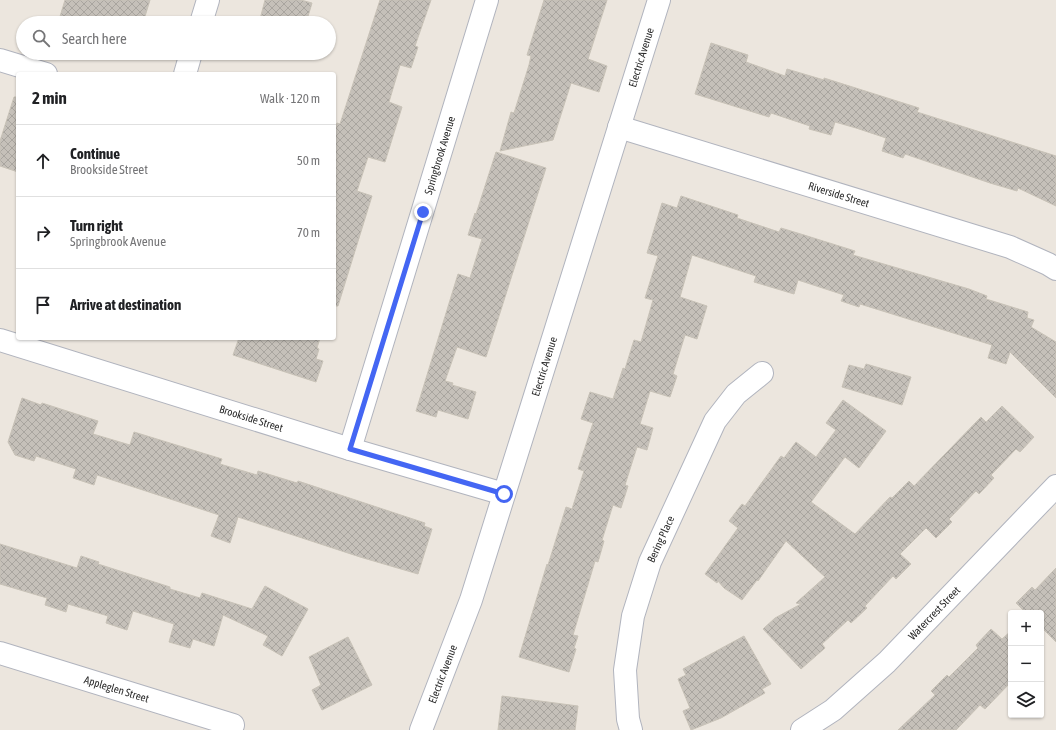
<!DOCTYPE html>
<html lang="en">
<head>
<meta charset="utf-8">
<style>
  :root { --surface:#fff; --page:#f6f6f6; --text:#202124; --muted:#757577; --line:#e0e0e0 }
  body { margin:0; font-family:"Asap Condensed",sans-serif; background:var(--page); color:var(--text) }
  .controls { position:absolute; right:12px; bottom:12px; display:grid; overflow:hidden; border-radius:4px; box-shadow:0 1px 3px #0004 }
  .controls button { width:36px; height:36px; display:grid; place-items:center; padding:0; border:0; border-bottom:1px solid var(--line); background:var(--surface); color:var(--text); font:20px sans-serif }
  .stop { position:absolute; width:12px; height:12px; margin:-9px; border:3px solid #4466f3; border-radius:50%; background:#fff }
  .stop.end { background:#4466f3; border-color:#fff; box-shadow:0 1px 4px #0008 }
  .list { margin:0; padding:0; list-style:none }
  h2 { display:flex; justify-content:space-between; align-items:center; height:52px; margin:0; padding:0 16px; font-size:17px }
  h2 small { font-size:13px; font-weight:400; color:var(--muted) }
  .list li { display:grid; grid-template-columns:26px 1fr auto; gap:12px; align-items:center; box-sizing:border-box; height:72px; padding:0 16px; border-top:1px solid var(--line) }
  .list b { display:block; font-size:15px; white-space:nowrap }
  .list p { margin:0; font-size:13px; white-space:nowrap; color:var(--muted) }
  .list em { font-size:13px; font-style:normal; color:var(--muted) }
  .icon { flex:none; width:22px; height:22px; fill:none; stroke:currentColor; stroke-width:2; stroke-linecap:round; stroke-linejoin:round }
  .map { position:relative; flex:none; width:1056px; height:730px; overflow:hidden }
  .search { position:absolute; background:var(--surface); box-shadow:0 1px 3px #0004; left:16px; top:16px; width:320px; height:44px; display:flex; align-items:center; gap:10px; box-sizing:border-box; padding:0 14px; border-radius:22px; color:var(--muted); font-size:15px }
  .panel { position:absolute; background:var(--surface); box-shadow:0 1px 3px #0004; left:16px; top:72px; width:320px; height:268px; border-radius:4px }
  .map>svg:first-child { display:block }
  .building { fill:url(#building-cross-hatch); stroke:#c8c2b7 }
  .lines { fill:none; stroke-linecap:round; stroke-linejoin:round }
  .minor-casing { stroke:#b1b4be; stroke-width:24 }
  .minor { stroke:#fff; stroke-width:22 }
  .route { stroke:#4466f3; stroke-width:5 }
  .labels { text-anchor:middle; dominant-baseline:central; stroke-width:3; stroke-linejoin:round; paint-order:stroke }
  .street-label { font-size:11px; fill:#2b2b2b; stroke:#fff }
</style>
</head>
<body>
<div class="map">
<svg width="1056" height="730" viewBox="0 0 1056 730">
  <defs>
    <pattern id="building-cross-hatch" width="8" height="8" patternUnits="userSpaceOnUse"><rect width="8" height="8" fill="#c5c0b9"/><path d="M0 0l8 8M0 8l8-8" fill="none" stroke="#a9a59f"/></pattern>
  </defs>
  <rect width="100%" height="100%" fill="#ece6de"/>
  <g class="building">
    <path d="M65,0h85l-7,23h-85z"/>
    <path d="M265,0h36l11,3 -6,20h-47z"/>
    <path d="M380,0h51l-16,46 3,1 -7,21 -11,-3 -11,37 13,5 -17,55 -17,-5 -11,34 15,5 -34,110h-4v-172l3,-11 3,1z"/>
    <path d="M544,0h63l-19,59 19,7 -8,26 -28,-9 -18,57 -53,11 11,-39 3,1 15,-48 2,-9 -4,-1z"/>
    <path d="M711,43l37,12 -2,7 39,14 2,-7 37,11v-2l95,30 -2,4 139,44v50l-38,-18 -1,3 -27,-8 -85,-29 -2,4 -21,-7 4,-13 -30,-10 -21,-6 -4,13 -22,-6 1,-3 -39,-13 -2,4 -74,-23z"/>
    <path d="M14,97h4v75l-18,-6v-25z"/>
    <path d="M496,152l50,16 -60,189 -29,-10 -12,34 8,2 -1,2 24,7 -8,27 -30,-9 -2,7 -20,-6 42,-137 12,4 12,-39 -14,-4 7,-22 1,1z"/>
    <path d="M681,196l57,19 -1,3 42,14 2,-4 23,7 51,16 -2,4 116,34 18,7 -1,3 42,13 -1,6 7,2 -3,7 25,15v56l-46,-46 -4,12 -18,-6 4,-13 -132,-41 -1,3 -18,-6 3,-6 -46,-15 -4,14 -40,-12 2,-6 -64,-21 -12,42 27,9 -10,33 -12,-4 -12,39 4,2 -7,21 -20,-6 -10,33 13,4 -6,22 -10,-3 -12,38 3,1 -7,22 -8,-3 -11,35 2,1 -6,21 -3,-1 -22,74 5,1 -4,12 2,1 -7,23 -50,-15 28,-93 1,1 18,-58 6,2 12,-38 -6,-2 15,-46 -12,-4 9,-27 23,7 10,-31 2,1 9,-29 7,2 12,-42 -8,-2 13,-42 -11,-3 15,-50 15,5z"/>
    <path d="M239,338h81l-3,10 2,1 -3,10 7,2 -7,21 -83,-27z"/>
    <path d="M866,364l45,13 -9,28 -60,-18 7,-22 15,4z"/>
    <path d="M22,398l19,7 1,-2 56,18 -5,13 37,11 4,-13 88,27 -2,5 37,11 1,-4 39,12 1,-2 127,42 -1,3 8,3 -14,45 -58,-17 -122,-40 -8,26 -19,-7 8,-21 -122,-40 -3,10 -21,-7 3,-9 -40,-13 -2,5 -19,-6 -7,-13z"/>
    <path d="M843,400l43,31 -27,37 -14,-11 -34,45 44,32 35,-37 2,1 17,-17 5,5 67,-69 5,5 16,-16 32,31 -14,15 -4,-3 -25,26 3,3 -15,16 -3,-3 -27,28 3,3 -16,16 -10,-10 -26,26 11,10 -15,15 -3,-3 -28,30 2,2 -16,15 -3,-3 -26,24 3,4 -24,21 -38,-40 12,-11 26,-14 -5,-1 29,-26 -39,-36 -28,40 -1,-1 -15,20 -18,-12 -6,-7 -1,2 -12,-9 33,-46 -9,-7 13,-17 3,2 36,-50 3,2 12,-16 20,15 20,-27 -10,-7z"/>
    <path d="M0,544l77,24 4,-12 18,6 -1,2 72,23v2l30,9 2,-5 50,16 13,-23 43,23 -26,47 -19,-11 5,-9 -45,-21 -9,31 -21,-7 -3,9 -21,-6 5,-18 -41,-13 -6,19 -21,-7 2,-7 -40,-12 -2,8 -21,-7 2,-7 -47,-14z"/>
    <path d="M1056,568v74l-15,-15v-14h-15l-10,-10 16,-16 3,3z"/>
    <path d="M991,629l11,10 9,-8v51l-26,27 -5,-4 -24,25h-58l37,-35 -4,-4 16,-16 2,2 29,-29 -2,-3z"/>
    <path d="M744,636l27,48 -9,5 3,4 -44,25 -30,12 -8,-19 7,-3 -12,-29 8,-4 -3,-6z"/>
    <path d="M348,637l24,48 -50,25 -10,-20 9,-5 -12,-28z"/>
    <path d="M502,696l76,10 -3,24h-77z"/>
  </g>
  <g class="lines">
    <g class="minor-casing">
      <g id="minor">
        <path d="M201,23l7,-23"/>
        <path d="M0,60l46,14"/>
        <path d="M185,74l6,-21"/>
        <path id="s1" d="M619,127l391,120 38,17 8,5"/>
        <path id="s2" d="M0,340l350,109 154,45"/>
        <path id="s3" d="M350,449l137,-449"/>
        <path id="s4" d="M0,653l233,72 -2,5"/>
        <path id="s5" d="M421,730l50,-130 188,-600"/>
        <path id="s6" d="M631,730l-3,-11 -3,-49 8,-54 17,-54 65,-141 21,-27 26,-21"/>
        <path id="s7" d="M802,730l31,-20 54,-48 169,-176"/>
      </g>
    </g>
    <use href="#minor" class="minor"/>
  </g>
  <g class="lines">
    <path class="route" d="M423,212l-73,237 154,45"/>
  </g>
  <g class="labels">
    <g class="street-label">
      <text stroke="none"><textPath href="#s5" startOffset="708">Electric Avenue</textPath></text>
      <text stroke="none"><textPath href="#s3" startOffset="307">Springbrook Avenue</textPath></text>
      <text stroke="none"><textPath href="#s1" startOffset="230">Riverside Street</textPath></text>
      <text stroke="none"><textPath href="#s5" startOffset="384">Electric Avenue</textPath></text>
      <text stroke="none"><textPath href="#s2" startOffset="263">Brookside Street</textPath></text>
      <text stroke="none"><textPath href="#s6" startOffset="197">Bering Place</textPath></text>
      <text stroke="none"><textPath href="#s7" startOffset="177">Watercrest Street</textPath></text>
      <text stroke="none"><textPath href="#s5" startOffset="60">Electric Avenue</textPath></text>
      <text stroke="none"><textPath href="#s4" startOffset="122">Appleglen Street</textPath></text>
    </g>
  </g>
</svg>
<div class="controls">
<button>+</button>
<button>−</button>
<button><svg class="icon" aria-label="layers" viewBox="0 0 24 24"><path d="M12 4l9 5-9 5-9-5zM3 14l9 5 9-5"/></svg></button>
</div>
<div class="stop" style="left:504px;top:494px"></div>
<div class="stop end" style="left:423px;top:212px"></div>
<div class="search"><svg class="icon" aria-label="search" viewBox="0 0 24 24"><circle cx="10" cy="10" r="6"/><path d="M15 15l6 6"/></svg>Search here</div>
<section class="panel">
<h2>2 min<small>Walk · 120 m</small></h2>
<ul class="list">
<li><svg class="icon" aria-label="ahead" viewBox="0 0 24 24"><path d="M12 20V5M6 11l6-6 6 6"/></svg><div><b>Continue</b><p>Brookside Street</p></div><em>50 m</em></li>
<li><svg class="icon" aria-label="right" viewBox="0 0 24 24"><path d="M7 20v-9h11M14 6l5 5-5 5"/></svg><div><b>Turn right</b><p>Springbrook Avenue</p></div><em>70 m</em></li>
<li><svg class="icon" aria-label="arrive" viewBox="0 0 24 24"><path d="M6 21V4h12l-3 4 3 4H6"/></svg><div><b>Arrive at destination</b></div></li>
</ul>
</section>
</div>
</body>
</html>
